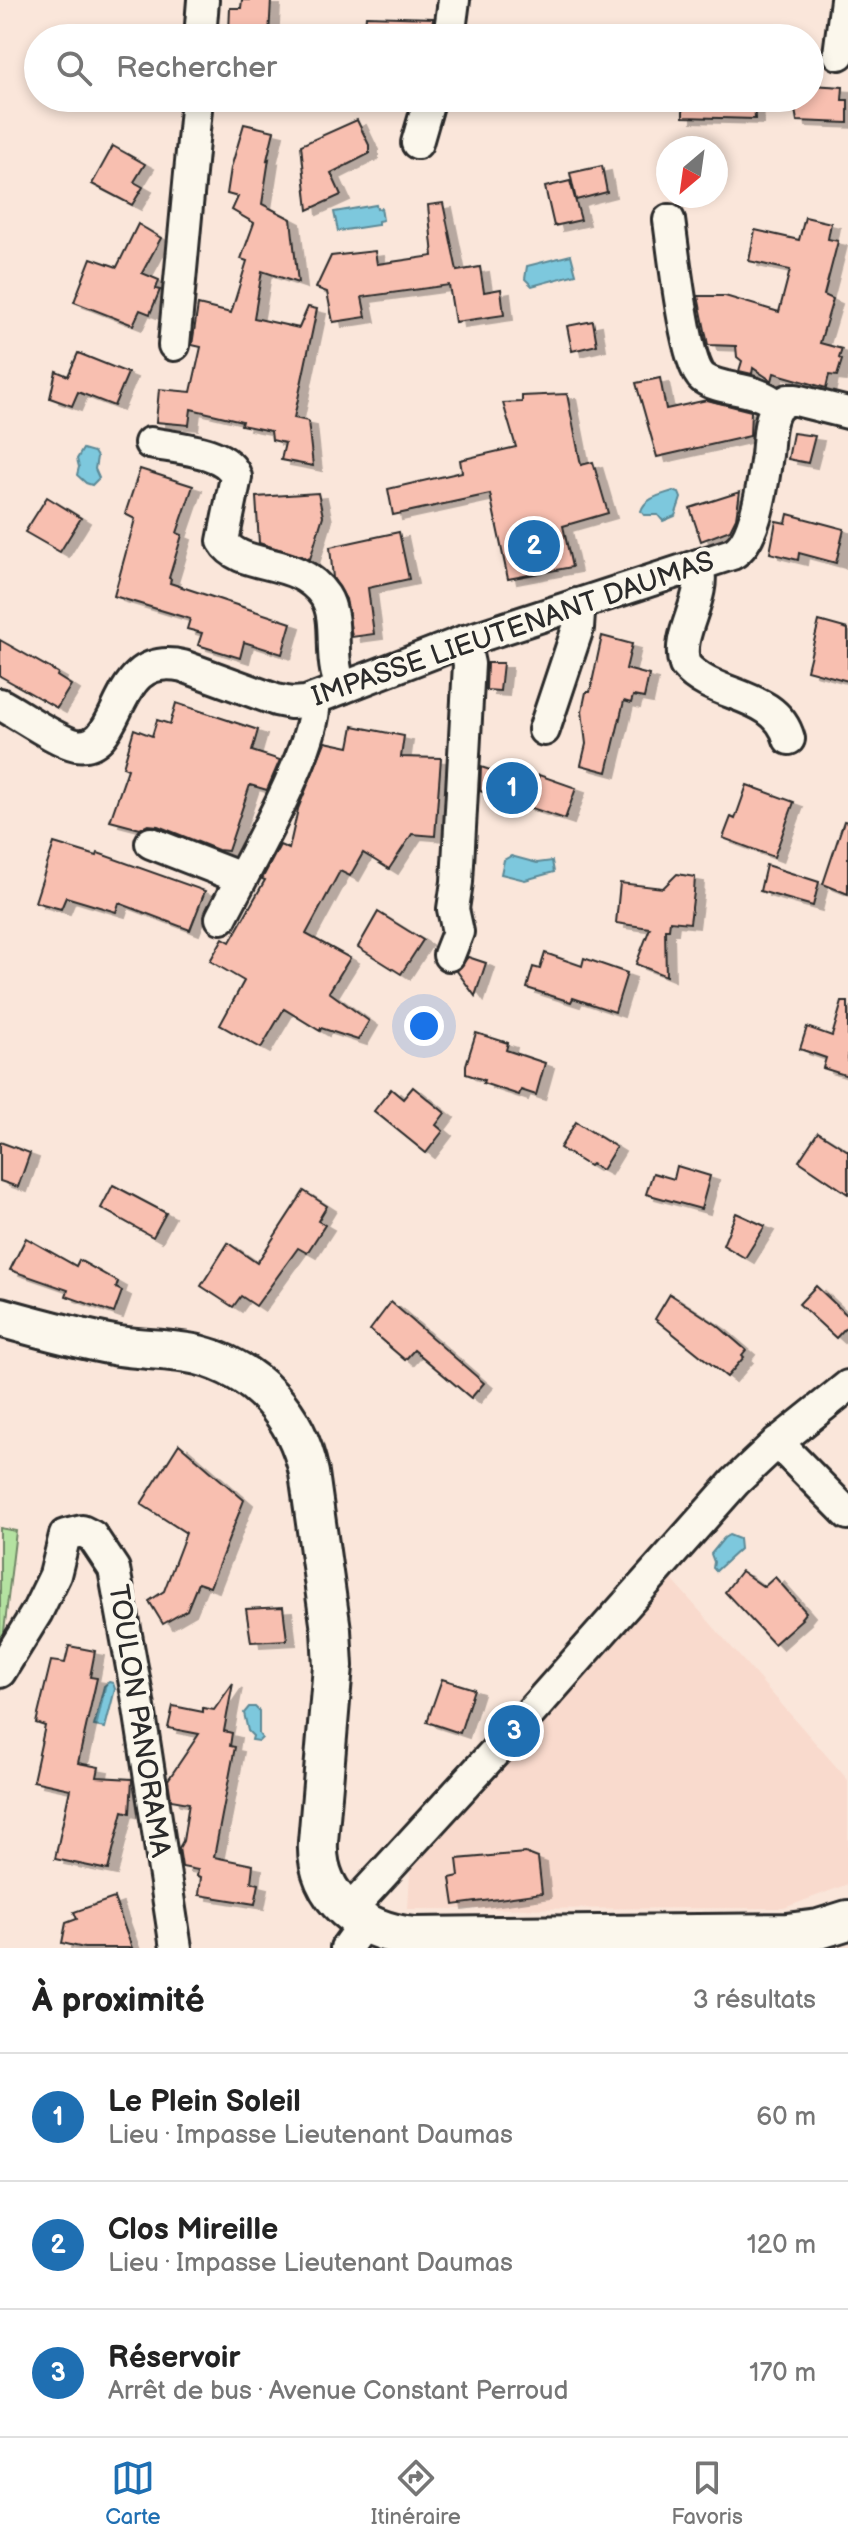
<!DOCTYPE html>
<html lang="fr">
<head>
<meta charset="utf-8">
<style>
  :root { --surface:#fff; --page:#f6f6f6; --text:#222; --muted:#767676; --line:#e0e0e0; --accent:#1f6fb2 }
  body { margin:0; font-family:"Balsamiq Sans",sans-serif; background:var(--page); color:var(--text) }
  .compass { position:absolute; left:656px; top:136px; width:72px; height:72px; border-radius:50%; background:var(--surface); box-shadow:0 4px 12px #0003; rotate:209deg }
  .you { position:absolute; left:424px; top:1026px; width:28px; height:28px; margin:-20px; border:6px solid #fff; border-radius:50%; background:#1a73e8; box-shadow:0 0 0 12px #1a73e833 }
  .badge { display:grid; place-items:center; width:52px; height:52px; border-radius:50%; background:var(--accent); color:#fff; font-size:26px; font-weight:700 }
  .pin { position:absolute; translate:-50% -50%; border:4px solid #fff; box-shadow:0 2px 8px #0006 }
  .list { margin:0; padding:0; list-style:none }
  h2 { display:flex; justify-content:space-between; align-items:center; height:104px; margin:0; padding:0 32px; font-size:34px }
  h2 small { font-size:26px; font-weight:400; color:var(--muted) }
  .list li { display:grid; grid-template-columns:52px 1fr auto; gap:24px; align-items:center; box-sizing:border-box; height:128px; padding:0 32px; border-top:2px solid var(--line) }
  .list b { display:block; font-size:30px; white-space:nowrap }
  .list p { margin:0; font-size:26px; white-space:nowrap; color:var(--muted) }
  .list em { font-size:26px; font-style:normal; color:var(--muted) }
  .icon { flex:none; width:44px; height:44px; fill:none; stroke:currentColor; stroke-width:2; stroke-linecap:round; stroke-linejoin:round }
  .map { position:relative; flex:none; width:848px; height:1948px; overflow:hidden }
  .search { position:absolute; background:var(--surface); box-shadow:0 4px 12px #0003; left:24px; right:24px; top:24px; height:88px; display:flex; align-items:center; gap:20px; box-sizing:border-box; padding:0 28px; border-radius:44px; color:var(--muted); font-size:30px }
  .sheet { height:488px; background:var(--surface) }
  nav { display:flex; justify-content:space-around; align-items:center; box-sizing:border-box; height:112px; border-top:2px solid var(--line); background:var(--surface); font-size:22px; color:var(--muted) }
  nav a { display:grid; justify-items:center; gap:4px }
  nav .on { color:var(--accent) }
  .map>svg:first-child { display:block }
  .built { fill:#f9dacd }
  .green { fill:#b4e2a1; stroke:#708666; stroke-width:2 }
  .water { fill:#7dc8dd; stroke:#5c8996; stroke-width:2 }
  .building { fill:#f8bfb0; stroke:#2b2b2b; stroke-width:2; filter:url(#shadow) }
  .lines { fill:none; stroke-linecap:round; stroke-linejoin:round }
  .minor-casing { stroke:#2b2b2b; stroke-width:36 }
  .major-casing { stroke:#2b2b2b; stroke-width:44 }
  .minor { stroke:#fbf7ec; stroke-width:30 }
  .major { stroke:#fbf7ec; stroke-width:38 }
  .labels { text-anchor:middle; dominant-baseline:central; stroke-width:8; stroke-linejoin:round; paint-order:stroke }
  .street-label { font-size:28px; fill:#2b2b2b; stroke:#fbf7ec }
</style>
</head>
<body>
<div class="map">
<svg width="848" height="1948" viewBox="0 0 848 1948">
  <defs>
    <filter id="shadow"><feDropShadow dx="9" dy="5" stdDeviation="0" flood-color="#0004"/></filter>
  </defs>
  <rect width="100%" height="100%" fill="#fae6da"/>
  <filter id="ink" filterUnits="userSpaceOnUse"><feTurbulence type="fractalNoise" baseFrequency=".0125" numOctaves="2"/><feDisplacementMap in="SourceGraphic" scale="16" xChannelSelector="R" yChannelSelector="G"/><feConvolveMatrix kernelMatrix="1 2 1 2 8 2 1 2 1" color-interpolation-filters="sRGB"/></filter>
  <g filter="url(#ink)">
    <path class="built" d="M669,1576l179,204v104l-64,24 -376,1 2,-37z"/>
    <path class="green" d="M0,1528l16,3 -16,134z"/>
    <g class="water">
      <path d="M376,205l1,4 4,-1 2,12 -5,1v4l-40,6 -4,-19z"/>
      <path d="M571,255l5,19 -44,12 -7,-7 2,-13z"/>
      <path d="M83,449l11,3 3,5 -2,12 4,9 -7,7 -6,-2 -9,-8 2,-8 -2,-8z"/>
      <path d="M673,491l6,2 2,5 -6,18 -12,5 -5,-6h-14l-3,-4c4,-13 20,-16 32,-20z"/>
      <path d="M511,856l26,7 15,-2 2,11 -29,8 -24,-6 3,-14z"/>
      <path d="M729,1535l10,4 1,10 -24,22 -3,-3 1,-6 -3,-8 13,-16z"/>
      <path d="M109,1682l4,1 2,6 -10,39 -11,-2 10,-40z"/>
      <path d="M249,1707h6l4,4v23l3,4 -3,3 -7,-1 1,-4 -5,-5 -4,-18z"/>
    </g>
    <g class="building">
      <path d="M242,0h29l-2,36 -40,-3 1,-25h11z"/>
      <path d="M366,16l67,2 -2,20h-67z"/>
      <path d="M811,85l32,2 -1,13h6v23l-51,-2 -4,-23h18z"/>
      <path d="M683,98h71l1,21 -72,-2z"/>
      <path d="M357,120l12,25v9l-38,19 10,22 -33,15 -7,-65z"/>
      <path d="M244,124l30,7 -7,29 2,-1 -7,45 29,15 7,64 -36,-12 -8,47 45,10 9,-21 9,2 -23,109 14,3 5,45 -32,-6 4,-17 -13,-3 -1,-9 -30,-6 1,-4 -51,-12 -2,16 -33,-3 3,-33 32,3 10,-45 -9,-2 6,-40 33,8 16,-52 -6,-2 13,-36 -22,-13 6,-13 -11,-3 4,-26z"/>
      <path d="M113,146l32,18 -11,18 9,5 -11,18 -40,-21z"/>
      <path d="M602,166l5,26 -31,8 -6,-27z"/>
      <path d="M570,181l11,39 -27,6 -9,-39z"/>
      <path d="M443,203l14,68 23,-4 4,25 17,-3 3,26 -49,7 -6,-37 -87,12 4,20 -33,5 -6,-30 -11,-4 15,-32 44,-5 2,13 56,-8 -5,-51z"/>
      <path d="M805,217l26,6 -3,16 10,2 -14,54 9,4 -13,44 22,6 -3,9 3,2 -5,16 -8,-1 -3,13 -52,-15 -2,8 -19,-13 -1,6 -13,-3 3,-10 -5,-4 -1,-11 -28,-1 -10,-49h27l54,16 11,-42 -41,-9 6,-31 44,10z"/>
      <path d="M138,224l23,14 -19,35 17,7 -3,9 4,1 -10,24 -10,-4 -7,15 -59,-23 17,-44 26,9z"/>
      <path d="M593,321l4,24 -25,6 -5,-25z"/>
      <path d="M78,353l50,20 -14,33 -36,-14 -6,14 -22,-8 6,-27 12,5z"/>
      <path d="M660,378l6,31 41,-9 44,11 -1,25 -93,21 -21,-74z"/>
      <path d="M567,394l14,71 12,-3 15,51 -45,13 9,41 -64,12 -18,-85 -97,21 -5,-26 74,-17 -2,-12 56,-13 -13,-44 19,-1v-6z"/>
      <path d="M793,433l22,3 -7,27 -20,-4z"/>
      <path d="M140,469l53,17 -16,47 5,2 -13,43 2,1 -1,4 121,40 -9,31 -38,-12 -4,16 -42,-13 4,-12 -15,-4 3,-10 -76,-23 21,-77 -10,-5z"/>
      <path d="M740,492l-4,26 -6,12 -29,11 -11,-33z"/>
      <path d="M318,493l5,23 -13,43 -51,-16 -3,-46z"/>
      <path d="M47,497l34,21 -21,34 -35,-20z"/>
      <path d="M788,514l56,15 -8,34 -37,-10 -1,7 -28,-7 6,-32 10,2z"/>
      <path d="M399,532l10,47 -41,9 6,46 -22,3 -6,-38 -13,-21 -3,-31z"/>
      <path d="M819,621l29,8v52l-41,-11z"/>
      <path d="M602,636l30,8 -6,25 23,6 -5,23 -11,-2 -2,7 -7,-2 -17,71 -26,-7 5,-21 -4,-33 4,-19h4z"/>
      <path d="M0,640l58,33 -1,3 14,9 -14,23 -57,-32z"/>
      <path d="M487,663h16l-3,28 -14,-1z"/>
      <path d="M176,703l82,27 -6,21 28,9 -13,30 -17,-5 -22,66 -10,-1 -60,-24 -10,-1 -8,4 -30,-8 18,-52 -5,-2 11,-38 18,7 5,-16 13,4z"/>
      <path d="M353,726l51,10 -3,21 40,1 -6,78 -23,-2 -23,35 -26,-16 -13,23 -10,-5 -34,63 44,24 -21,34 40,29 -11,19 -37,-12 -1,3 -36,-22 -23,39 -41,-23 24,-44 -34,-20 13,-23 7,4 35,-62 -3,-1 18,-34 9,4 9,-40 27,-67 24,5z"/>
      <path d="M481,767l55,18 3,-10 37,13 -11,31 -85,-28z"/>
      <path d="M747,785l47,17 -20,55 -51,-19 8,-21 4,2z"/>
      <path d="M844,821l4,1v72l-25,-10z"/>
      <path d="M54,843l43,13 1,-3 107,38 -15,39 -71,-27 -3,9 -50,-15 -5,12 -26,-7z"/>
      <path d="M766,865l53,17 -6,24 -53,-15z"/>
      <path d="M677,874l18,3 -1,15 -4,31 -20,-2 -1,8h-4l1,47 -30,-12 14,-36 -34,-5 4,-40 43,5z"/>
      <path d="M378,912l45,28 -22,34 -43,-27z"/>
      <path d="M545,953l37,13 2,-8 43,15 -12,39 -42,-14 -2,4 -44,-14 6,-21 7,2z"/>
      <path d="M468,957l18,6 -11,33 -18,-25z"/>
      <path d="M842,1002h6v74l-25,-8 3,-10 -26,-9 7,-22 25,9z"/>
      <path d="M476,1033l32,10 -2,7 39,13 -9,32 -15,-5 -2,5 -36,-12 1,-3 -18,-6v-9z"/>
      <path d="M413,1087l32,26 -9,12 7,6 -17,22 -52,-42 17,-22 12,10z"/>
      <path d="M576,1122l40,25 -14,23 -11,-6 -2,2 -29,-18z"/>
      <path d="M818,1132l30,19v43l-49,-33z"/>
      <path d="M0,1142l30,11 -12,34 -18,-6z"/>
      <path d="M677,1166l33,10 -9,33 -55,-15 7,-21 21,6z"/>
      <path d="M113,1185l53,28 -13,24 -52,-29z"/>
      <path d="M304,1191l23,15 -9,15 7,4 -18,28 -9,-5 -42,58 -15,-10 -8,11 -32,-21 27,-43 29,20z"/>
      <path d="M736,1213l29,13 -20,32 -22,-13z"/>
      <path d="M26,1238l50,28 3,-6 39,22 -2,6 6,3 -8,22 -48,-17 2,-6 -58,-20z"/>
      <path d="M816,1286l32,30v9l-12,13 -37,-34z"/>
      <path d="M670,1294l47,31 29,25 -4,5 2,2 -17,20 -72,-58z"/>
      <path d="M391,1302l93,81 -13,15 -57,-48 -9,10 -35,-30z"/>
      <path d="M179,1444l65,56 -34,87 -12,-4 -11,27 -24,14 -14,-23 15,-10 22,-58 -45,-29z"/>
      <path d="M741,1571l23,16 11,-10 31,35 -5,6 1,1 -28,25 -49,-52z"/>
      <path d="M283,1607l4,33 -36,2 -5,-33z"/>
      <path d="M69,1646l26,5 -5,26 7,1 -19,85 21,4 -2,10 35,2 -2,34 -7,-2 -15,59 -53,-11 15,-70 -37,-8 12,-55 -9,-3 15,-62 14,2z"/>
      <path d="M442,1679l32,10 -14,44 -33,-11z"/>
      <path d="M233,1683l-9,48 8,2 -2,13 5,1 -21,110 39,8 -2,17 8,2 -4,20 -56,-9 2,-18 -4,-1 1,-6 -16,-3 -3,-19 4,-7 6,-38 -18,-3 -3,-20 31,-46 -31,-6 5,-22 30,6v-4l11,2z"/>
      <path d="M525,1853l13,5 4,35 -88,12 -4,-27 9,-2 -2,-17z"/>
      <path d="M114,1898l18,50h-48l-22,-5 4,-20 11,-4 -3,-7z"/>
    </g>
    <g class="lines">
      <g class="minor-casing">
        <g id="minor">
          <path d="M200,38l3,-38"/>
          <path d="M449,38l5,-38"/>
          <path d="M839,54l7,-54"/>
          <path d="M417,143l13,-45"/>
          <path d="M669,220c4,27 16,144 34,158 19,14 50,7 75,28"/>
          <path d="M174,345l23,-247"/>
          <path d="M778,406l10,-6h8l52,13"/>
          <path d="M150,443c25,5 78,7 86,34l-13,64c17,30 75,14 102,55 13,20 6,51 11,74 1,6 4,12 6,18"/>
          <path d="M698,565c10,33 -24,69 -13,100 28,34 91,26 104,74"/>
          <path d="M0,704c19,10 57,37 76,41 49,8 33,-96 107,-79l93,34 15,3 15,-1 153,-59 273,-89c25,-12 31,-74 35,-99 2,-17 1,-36 11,-49"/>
          <path d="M544,730l34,-102 1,-15 -2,-9"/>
          <path d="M151,843l90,35"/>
          <path d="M221,918c22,-44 99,-176 93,-218"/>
          <path d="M449,955l9,-23 -5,-23 4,-27 12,-218 -5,-23"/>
          <path d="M777,1442l71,72"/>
          <path d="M0,1672l37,-60 18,-37 10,-40 17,-4 10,5 22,33 23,126 39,253"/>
          <path d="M349,1911l165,-180 221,-249 37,-35 76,-61"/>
          <path d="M346,1948l18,-25"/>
        </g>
      </g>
      <g class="major-casing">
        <path id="major" d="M0,1317c39,11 79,22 119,29 27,4 53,3 79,9 59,15 99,60 111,118l22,157 2,36 -15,176c-3,57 45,90 96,95l373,-4 32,-4 29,-9"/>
      </g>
      <use href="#minor" class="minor"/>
      <use href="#major" class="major"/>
    </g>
  </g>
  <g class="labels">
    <g class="street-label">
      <text transform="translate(513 629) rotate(-19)">IMPASSE LIEUTENANT DAUMAS</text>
      <text transform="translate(139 1721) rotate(81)">TOULON PANORAMA</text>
    </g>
  </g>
</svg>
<svg class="compass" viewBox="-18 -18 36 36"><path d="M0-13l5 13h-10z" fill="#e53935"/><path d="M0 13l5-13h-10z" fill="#767676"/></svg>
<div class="you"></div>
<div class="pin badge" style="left:512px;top:788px">1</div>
<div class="pin badge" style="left:534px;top:546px">2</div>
<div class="pin badge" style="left:514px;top:1731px">3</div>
<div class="search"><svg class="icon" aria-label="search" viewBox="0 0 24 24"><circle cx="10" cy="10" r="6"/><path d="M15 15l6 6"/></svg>Rechercher</div>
</div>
<section class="sheet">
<h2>À proximité<small>3 résultats</small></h2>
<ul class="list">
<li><span class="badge">1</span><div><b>Le Plein Soleil</b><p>Lieu · Impasse Lieutenant Daumas</p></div><em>60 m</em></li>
<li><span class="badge">2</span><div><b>Clos Mireille</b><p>Lieu · Impasse Lieutenant Daumas</p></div><em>120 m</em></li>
<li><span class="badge">3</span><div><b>Réservoir</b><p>Arrêt de bus · Avenue Constant Perroud</p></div><em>170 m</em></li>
</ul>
</section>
<nav>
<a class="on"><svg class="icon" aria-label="map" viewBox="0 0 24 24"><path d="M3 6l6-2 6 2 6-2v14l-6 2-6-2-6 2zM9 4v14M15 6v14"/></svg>Carte</a>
<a><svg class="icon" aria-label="directions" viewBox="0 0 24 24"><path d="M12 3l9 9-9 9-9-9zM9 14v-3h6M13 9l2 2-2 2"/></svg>Itinéraire</a>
<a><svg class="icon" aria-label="saved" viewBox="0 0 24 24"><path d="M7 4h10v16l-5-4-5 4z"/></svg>Favoris</a>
</nav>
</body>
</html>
